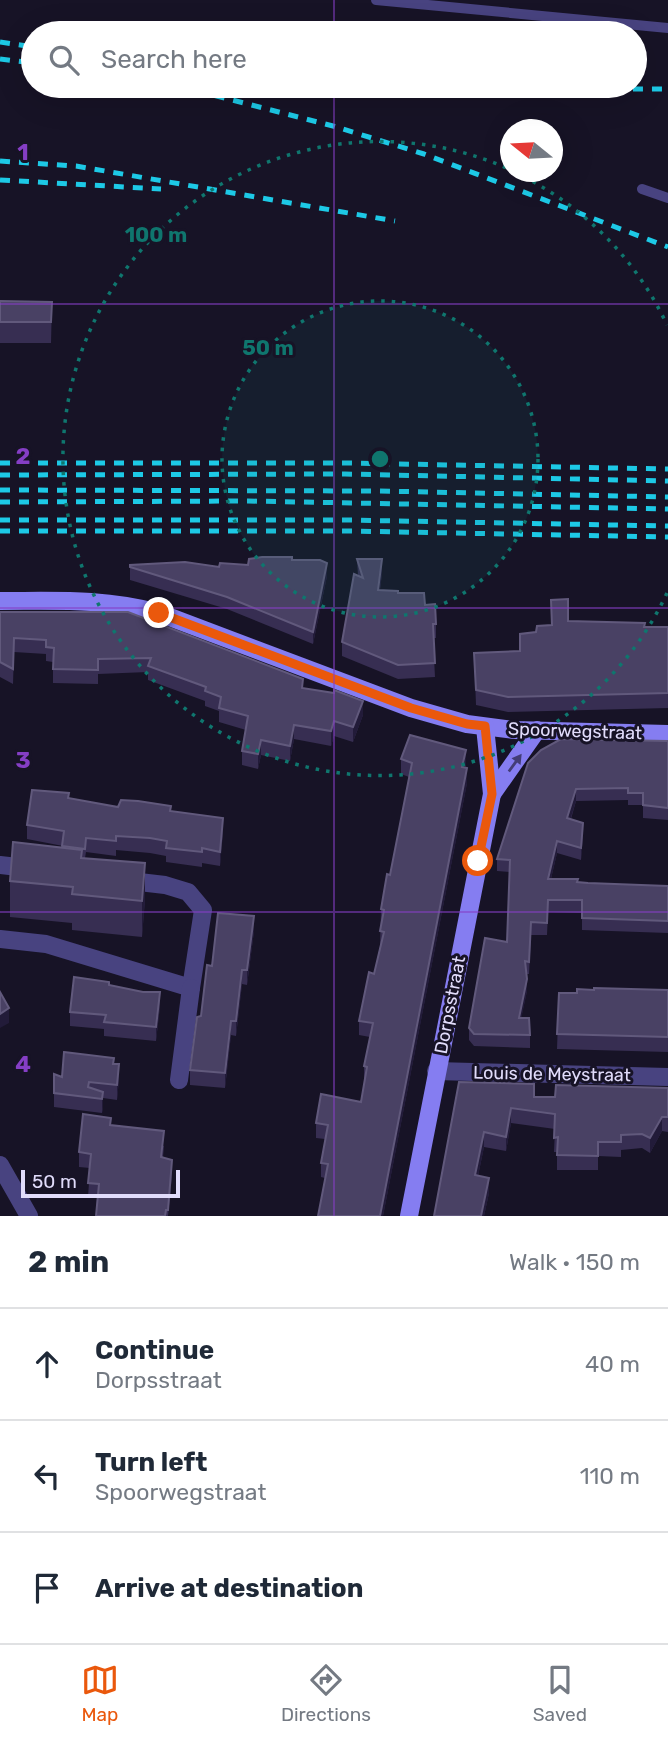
<!DOCTYPE html>
<html lang="en">
<head>
<meta charset="utf-8">
<style>
  :root { --surface:#fff; --page:#f2f2f3; --text:#1f2937; --muted:#747a83; --line:#e0e1e3; --accent:#ea580c }
  body { margin:0; font-family:Rubik,sans-serif; background:var(--page); color:var(--text) }
  .compass { position:absolute; left:500px; top:119px; width:63px; height:63px; border-radius:50%; background:var(--surface); box-shadow:0 7px 28px #0002; rotate:288deg }
  .scale { position:absolute; left:21px; bottom:18px; width:159px; box-sizing:border-box; padding-left:7px; border:4px solid #e1dcfb; border-top:0; font-size:19px; line-height:24px; white-space:nowrap; color:#e1dcfb; -webkit-text-stroke:5px #171326; paint-order:stroke }
  .stop { position:absolute; width:21px; height:21px; margin:-16px; border:5px solid #ea580c; border-radius:50%; background:#fff }
  .stop.end { background:#ea580c; border-color:#fff; box-shadow:0 2px 7px #0008 }
  .list { margin:0; padding:0; list-style:none }
  h2 { display:flex; justify-content:space-between; align-items:center; height:91px; margin:0; padding:0 28px; font-size:30px }
  h2 small { font-size:23px; font-weight:400; color:var(--muted) }
  .list li { display:grid; grid-template-columns:46px 1fr auto; gap:21px; align-items:center; box-sizing:border-box; height:112px; padding:0 28px; border-top:2px solid var(--line) }
  .list b { display:block; font-size:26px; white-space:nowrap }
  .list p { margin:0; font-size:23px; white-space:nowrap; color:var(--muted) }
  .list em { font-size:23px; font-style:normal; color:var(--muted) }
  .icon { flex:none; width:38px; height:38px; fill:none; stroke:currentColor; stroke-width:2; stroke-linecap:round; stroke-linejoin:round }
  .map { position:relative; flex:none; width:668px; height:1216px; overflow:hidden }
  .search { position:absolute; background:var(--surface); box-shadow:0 7px 28px #0002; left:21px; right:21px; top:21px; height:77px; display:flex; align-items:center; gap:18px; box-sizing:border-box; padding:0 24px; border-radius:38px; color:var(--muted); font-size:26px }
  .sheet { height:427px; background:var(--surface) }
  nav { display:flex; justify-content:space-around; align-items:center; box-sizing:border-box; height:98px; border-top:2px solid var(--line); background:var(--surface); font-size:19px; color:var(--muted) }
  nav a { display:grid; justify-items:center; gap:4px }
  nav .on { color:var(--accent) }
  .map>svg:first-child { display:block }
  .lines { fill:none; stroke-linecap:round; stroke-linejoin:round }
  .lane { stroke:#484380; stroke-width:10 }
  .street { stroke:#484380; stroke-width:18 }
  .secondary { stroke:#857df1; stroke-width:18 }
  .rail { stroke:#1dc9e6; stroke-width:5; stroke-dasharray:10 9; stroke-linecap:butt }
  .wall { fill:#372e52 }
  .shaded-wall { fill:#221b39 }
  .building { fill:#494164; stroke:#61597c; stroke-width:2 }
  .oneway { fill:#433d77 }
  .route { stroke:#ea580c; stroke-width:9 }
  .grid { fill:none; stroke:#853ec5; stroke-width:2; stroke-opacity:0.55 }
  .ring { fill:none; stroke:#0f766e; stroke-width:3.5; stroke-dasharray:3.5 7 }
  .labels { text-anchor:middle; dominant-baseline:central; stroke-width:6; stroke-linejoin:round; paint-order:stroke }
  .street-label { font-size:18px; fill:#e1dcfb; stroke:#171326 }
  .grid-label { font-size:23px; text-anchor:middle; font-weight:bold; fill:#853ec5; stroke:#171326; stroke-width:6; stroke-linejoin:round; paint-order:stroke }
  .centre { fill:#0f766e; stroke:#171326; stroke-width:3.5 }
  .ring-label { font-size:21px; text-anchor:middle; font-weight:bold; fill:#0f766e; stroke:#171326; stroke-width:6; stroke-linejoin:round; paint-order:stroke }
</style>
</head>
<body>
<div class="map">
<svg width="668" height="1216" viewBox="0 0 668 1216">
  <rect width="100%" height="100%" fill="#171326"/>
  <g class="lines">
    <g class="lane">
      <path d="M376,0l292,28"/>
      <path d="M642,189l26,9"/>
    </g>
    <g class="street">
      <path d="M0,865l35,4"/>
      <path d="M0,939l46,5 145,44 12,-78 -15,-18 -23,-7 -43,-5"/>
      <path d="M436,1071l232,6"/>
      <path d="M179,1080l12,-92"/>
      <path d="M0,1165l29,51"/>
    </g>
    <g class="secondary">
      <path d="M0,601c56,0 104,-3 159,12l252,95 56,16 47,6 154,4"/>
      <path d="M492,794l45,-64"/>
      <path d="M409,1216l83,-422 -7,-67"/>
    </g>
    <g class="rail">
      <path d="M0,42l33,5"/>
      <path d="M0,59l33,4"/>
      <path d="M178,86l155,40 91,28 244,93"/>
      <path d="M329,86l108,3h231"/>
      <path d="M0,161l76,5 319,55"/>
      <path d="M0,180l161,9"/>
      <path d="M0,463h346l322,6"/>
      <path d="M0,475l345,-1 323,7"/>
      <path d="M0,490l379,1 289,6"/>
      <path d="M0,502l248,-1 420,8"/>
      <path d="M0,520h346l322,6"/>
      <path d="M0,531h348l320,6"/>
    </g>
  </g>
  <g class="wall">
    <path d="M0,301l52,1 -1,41h-51z"/>
    <path d="M357,559l25,14 -2,17 18,3 27,12 11,19v14h-3l2,39 -37,2 -56,-23v-14l16,-66z"/>
    <path d="M292,560l35,16 -14,68 -86,-35 -97,-29v-15l89,2z"/>
    <path d="M0,612l303,76 60,27 -10,27 -19,-6 -3,10 -37,-7 -4,22 -29,-6 -3,14 -16,-4v-14l4,-21 -27,-8v-11l-14,-5v-5l-57,-21v-8l-50,2v10l-45,-1v-21l-7,-1v-7l-32,-2 -1,32 -13,-7z"/>
    <path d="M568,621l76,6h24v81l-160,4 -32,-7 -2,-52 46,-2 16,-19z"/>
    <path d="M668,741v79l-25,-2v-13h-15v-5l-52,1 -5,18 12,16 -2,25 -24,-7 -6,26 37,4 80,3v47l-86,-3v-17l-34,-1 -1,23h-16l-2,39h-3l1,17 -6,27 9,17v13l-56,-2 -5,-6v-12l38,-86 3,-70 -13,-1v-12l31,-96z"/>
    <path d="M401,759l65,5 -1,4 2,15 -84,433h-65l7,-38 -4,-1v-14l4,-24 -9,-1v-15l45,-21 4,-21h-1v-15l6,-29 -11,-2v-14l15,-47 6,-28 1,-37 9,-34 19,-98 -8,-3z"/>
    <path d="M69,798l49,9 53,4 52,21 -3,34 -18,-3v4l-36,-5v-6l-16,-3 -34,-3v6l-30,-4 -1,6 60,41 -3,38 -70,-7v-7l-62,-6v-36l52,-33 1,-2 -36,-7v-14z"/>
    <path d="M254,931l-7,54 -5,-1 -6,52 -5,-1 -6,53 -35,-3v-15l22,-104z"/>
    <path d="M109,985l51,21 -4,35 -52,-5v-7l-34,-3v-14z"/>
    <path d="M668,990v62l-111,-3 2,-56h18z"/>
    <path d="M114,1064l5,15 -2,21 -14,-2v9l-1,6 -48,-6v-33l8,3z"/>
    <path d="M459,1082l75,15h21l113,-9v44l-6,-1 -12,22 -8,-5 -21,2v7l-23,-1v14h-41v-18h-3l1,-23 -44,-6 -5,28 -22,-4 -6,29 11,17 -5,23h-50z"/>
    <path d="M111,1125l53,21 -1,11 9,18 -4,41h-72l1,-18 -9,-1 2,-29 -11,-1v-15z"/>
  </g>
  <g class="shaded-wall">
    <path d="M382,559v14l-4,31v-14z"/>
    <path d="M327,563v13l-14,68v-12z"/>
    <path d="M363,701v14l-10,27v-15z"/>
    <path d="M334,721v15l-3,10v-15z"/>
    <path d="M294,725v14l-4,22v-15z"/>
    <path d="M261,740v15l-3,14v-15z"/>
    <path d="M466,750v14l-4,18v-15z"/>
    <path d="M467,768v15l-84,433h-3z"/>
    <path d="M576,789v12l-9,29v-12z"/>
    <path d="M223,818v14l-3,34v-14z"/>
    <path d="M583,823v12l-2,25v-12z"/>
    <path d="M557,841v12l-9,38v-12z"/>
    <path d="M145,863v36l-3,38v-36z"/>
    <path d="M254,916v15l-7,54v-15z"/>
    <path d="M242,970v14l-6,52v-15z"/>
    <path d="M527,979v12l-8,39v-12z"/>
    <path d="M160,992v14l-4,35v-14z"/>
    <path d="M9,1008v15l-9,5v-14z"/>
    <path d="M231,1021v14l-6,53v-15z"/>
    <path d="M119,1064v15l-2,21v-15z"/>
    <path d="M103,1092v15l-1,6v-14z"/>
    <path d="M511,1108v15l-5,28v-14z"/>
    <path d="M662,1117v14l-12,22v-15z"/>
    <path d="M484,1132v15l-9,43v-15z"/>
    <path d="M172,1160v15l-4,41v-6z"/>
    <path d="M489,1178v15l-5,23h-3z"/>
  </g>
  <g class="building">
    <path d="M0,301l52,1 -1,20h-51z"/>
    <path d="M262,557h30v3h28l7,3 -14,69 -86,-35 -97,-30v-2l55,-3 34,5 1,-4 28,2 1,-6z"/>
    <path d="M357,559h25l-4,31 20,1v2h26l1,12 10,-1 1,20h-3l2,39 -37,2 -56,-23 12,-68 9,4z"/>
    <path d="M568,599v22l77,2 -1,4h24v66l-160,4 -32,-7 -2,-37 46,-2v-17l16,-2 1,-6 15,-1 -1,-25z"/>
    <path d="M0,612h128l175,67 -1,9 32,5v-3l29,11 -10,26 -19,-6 -3,10 -37,-6 -4,21 -29,-6 -3,14 -16,-3 6,-35 -29,-8 2,-11 -16,-6 1,-4 -58,-21 3,-8 -53,1v11l-45,-1 1,-21 -8,-1v-7l-32,-2 -1,31 -13,-7z"/>
    <path d="M410,735l56,15 -4,17 5,1 -87,448h-62l10,-52 -7,-1 7,-38 -12,-2 5,-29 40,8 6,-35 -3,-1 9,-43 -14,-2 10,-49 5,2 10,-42 -4,-1 4,-21 -3,-1 6,-35 3,1 22,-112 -11,-4z"/>
    <path d="M561,739l107,2v67l-25,-3v-12h-15v-5l-52,1 -9,29 16,5 -2,25 -24,-7 -9,38h30l-1,3 11,1 80,3v35l-86,-3v-18h-34l-1,23 -16,-1 -2,40 -4,-1 2,18 -8,39h10l1,17 -56,-1 -5,-6 16,-90 22,4 3,-82 -13,-1 31,-96 13,-13z"/>
    <path d="M32,790l37,3 -1,5 50,9 3,-7 17,1 33,5 -1,5 53,7 -3,34 -18,-4v4l-36,-4 1,-7 -17,-3 -34,-2v5l-30,-3 -1,11 -23,-3 2,-15 -37,-6z"/>
    <path d="M13,842l69,8 -1,8 64,5 -3,38 -70,-7 1,-7 -63,-6z"/>
    <path d="M218,913l36,3 -7,54h-5l-6,51h-5l-6,52 -35,-3 7,-53 4,-1 6,-51 5,1z"/>
    <path d="M74,977l35,5v3l34,7h17l-4,35 -52,-5 2,-7 -36,-3z"/>
    <path d="M594,988l74,2v47l-111,-3 2,-41h18v-4l17,1z"/>
    <path d="M0,992l9,16 -9,6z"/>
    <path d="M64,1052l50,6 -1,6h6l-2,21 -28,-3 -1,5 15,5 -1,7 -48,-6v-19l8,3z"/>
    <path d="M459,1082l75,2v13h21l1,-12 112,3v29h-6l-12,21 -8,-4 -21,1v7h-23v14l-41,-1 1,-18 -4,1 1,-24 -44,-6 -5,29 -22,-5 -9,43 14,3 -8,38h-47z"/>
    <path d="M83,1114l28,4 -1,7 54,6 -3,26 11,3 -4,50h-2l-1,6h-69l3,-32 -11,-1 3,-29 -12,-2z"/>
  </g>
  <defs><path id="oneway-solid" d="M-6-.8H1V-3.2L6.5 0L1 3.2V.8H-6Z" transform="scale(1.75)"/></defs>
  <use class="oneway" href="#oneway-solid" transform="translate(515 763) rotate(-54)"/>
  <g class="lines">
    <path class="route" d="M159,613l252,95 56,16 18,2 7,68 -14,67"/>
  </g>
  <path class="grid" d="M334,0v33M334,86v1130M0,304h668M0,608h668M0,912h668"/>
  <circle cx="380" cy="459" r="158" fill="#0f766e" fill-opacity=".12"/>
  <g class="ring">
    <circle cx="380" cy="459" r="158"/>
    <path d="M667 593A317 317 0 1 1 509 169M514 172A317 317 0 0 1 667 325"/>
  </g>
  <g class="labels">
    <g class="street-label">
      <text transform="translate(575 731) rotate(2)">Spoorwegstraat</text>
      <text transform="translate(450 1005) rotate(-79)">Dorpsstraat</text>
      <text transform="translate(552 1074) rotate(1)">Louis de Meystraat</text>
    </g>
  </g>
  <g class="grid-label">
    <text x="23" y="160">1</text>
    <text x="23" y="464">2</text>
    <text x="23" y="768">3</text>
    <text x="23" y="1072">4</text>
  </g>
  <circle cx="380" cy="459" r="10" class="centre"/>
  <g class="ring-label">
    <text x="156" y="242">100 m</text>
    <text x="268" y="355">50 m</text>
  </g>
</svg>
<svg class="compass" viewBox="-18 -18 36 36"><path d="M0-13l5 13h-10z" fill="#e53935"/><path d="M0 13l5-13h-10z" fill="#747a83"/></svg>
<div class="scale">50 m</div>
<div class="stop" style="left:478px;top:861px"></div>
<div class="stop end" style="left:159px;top:613px"></div>
<div class="search"><svg class="icon" aria-label="search" viewBox="0 0 24 24"><circle cx="10" cy="10" r="6"/><path d="M15 15l6 6"/></svg>Search here</div>
</div>
<section class="sheet">
<h2>2 min<small>Walk · 150 m</small></h2>
<ul class="list">
<li><svg class="icon" aria-label="ahead" viewBox="0 0 24 24"><path d="M12 20V5M6 11l6-6 6 6"/></svg><div><b>Continue</b><p>Dorpsstraat</p></div><em>40 m</em></li>
<li><svg class="icon" aria-label="left" viewBox="0 0 24 24"><path d="M17 20v-9H6M10 6l-5 5 5 5"/></svg><div><b>Turn left</b><p>Spoorwegstraat</p></div><em>110 m</em></li>
<li><svg class="icon" aria-label="arrive" viewBox="0 0 24 24"><path d="M6 21V4h12l-3 4 3 4H6"/></svg><div><b>Arrive at destination</b></div></li>
</ul>
</section>
<nav>
<a class="on"><svg class="icon" aria-label="map" viewBox="0 0 24 24"><path d="M3 6l6-2 6 2 6-2v14l-6 2-6-2-6 2zM9 4v14M15 6v14"/></svg>Map</a>
<a><svg class="icon" aria-label="directions" viewBox="0 0 24 24"><path d="M12 3l9 9-9 9-9-9zM9 14v-3h6M13 9l2 2-2 2"/></svg>Directions</a>
<a><svg class="icon" aria-label="saved" viewBox="0 0 24 24"><path d="M7 4h10v16l-5-4-5 4z"/></svg>Saved</a>
</nav>
</body>
</html>
